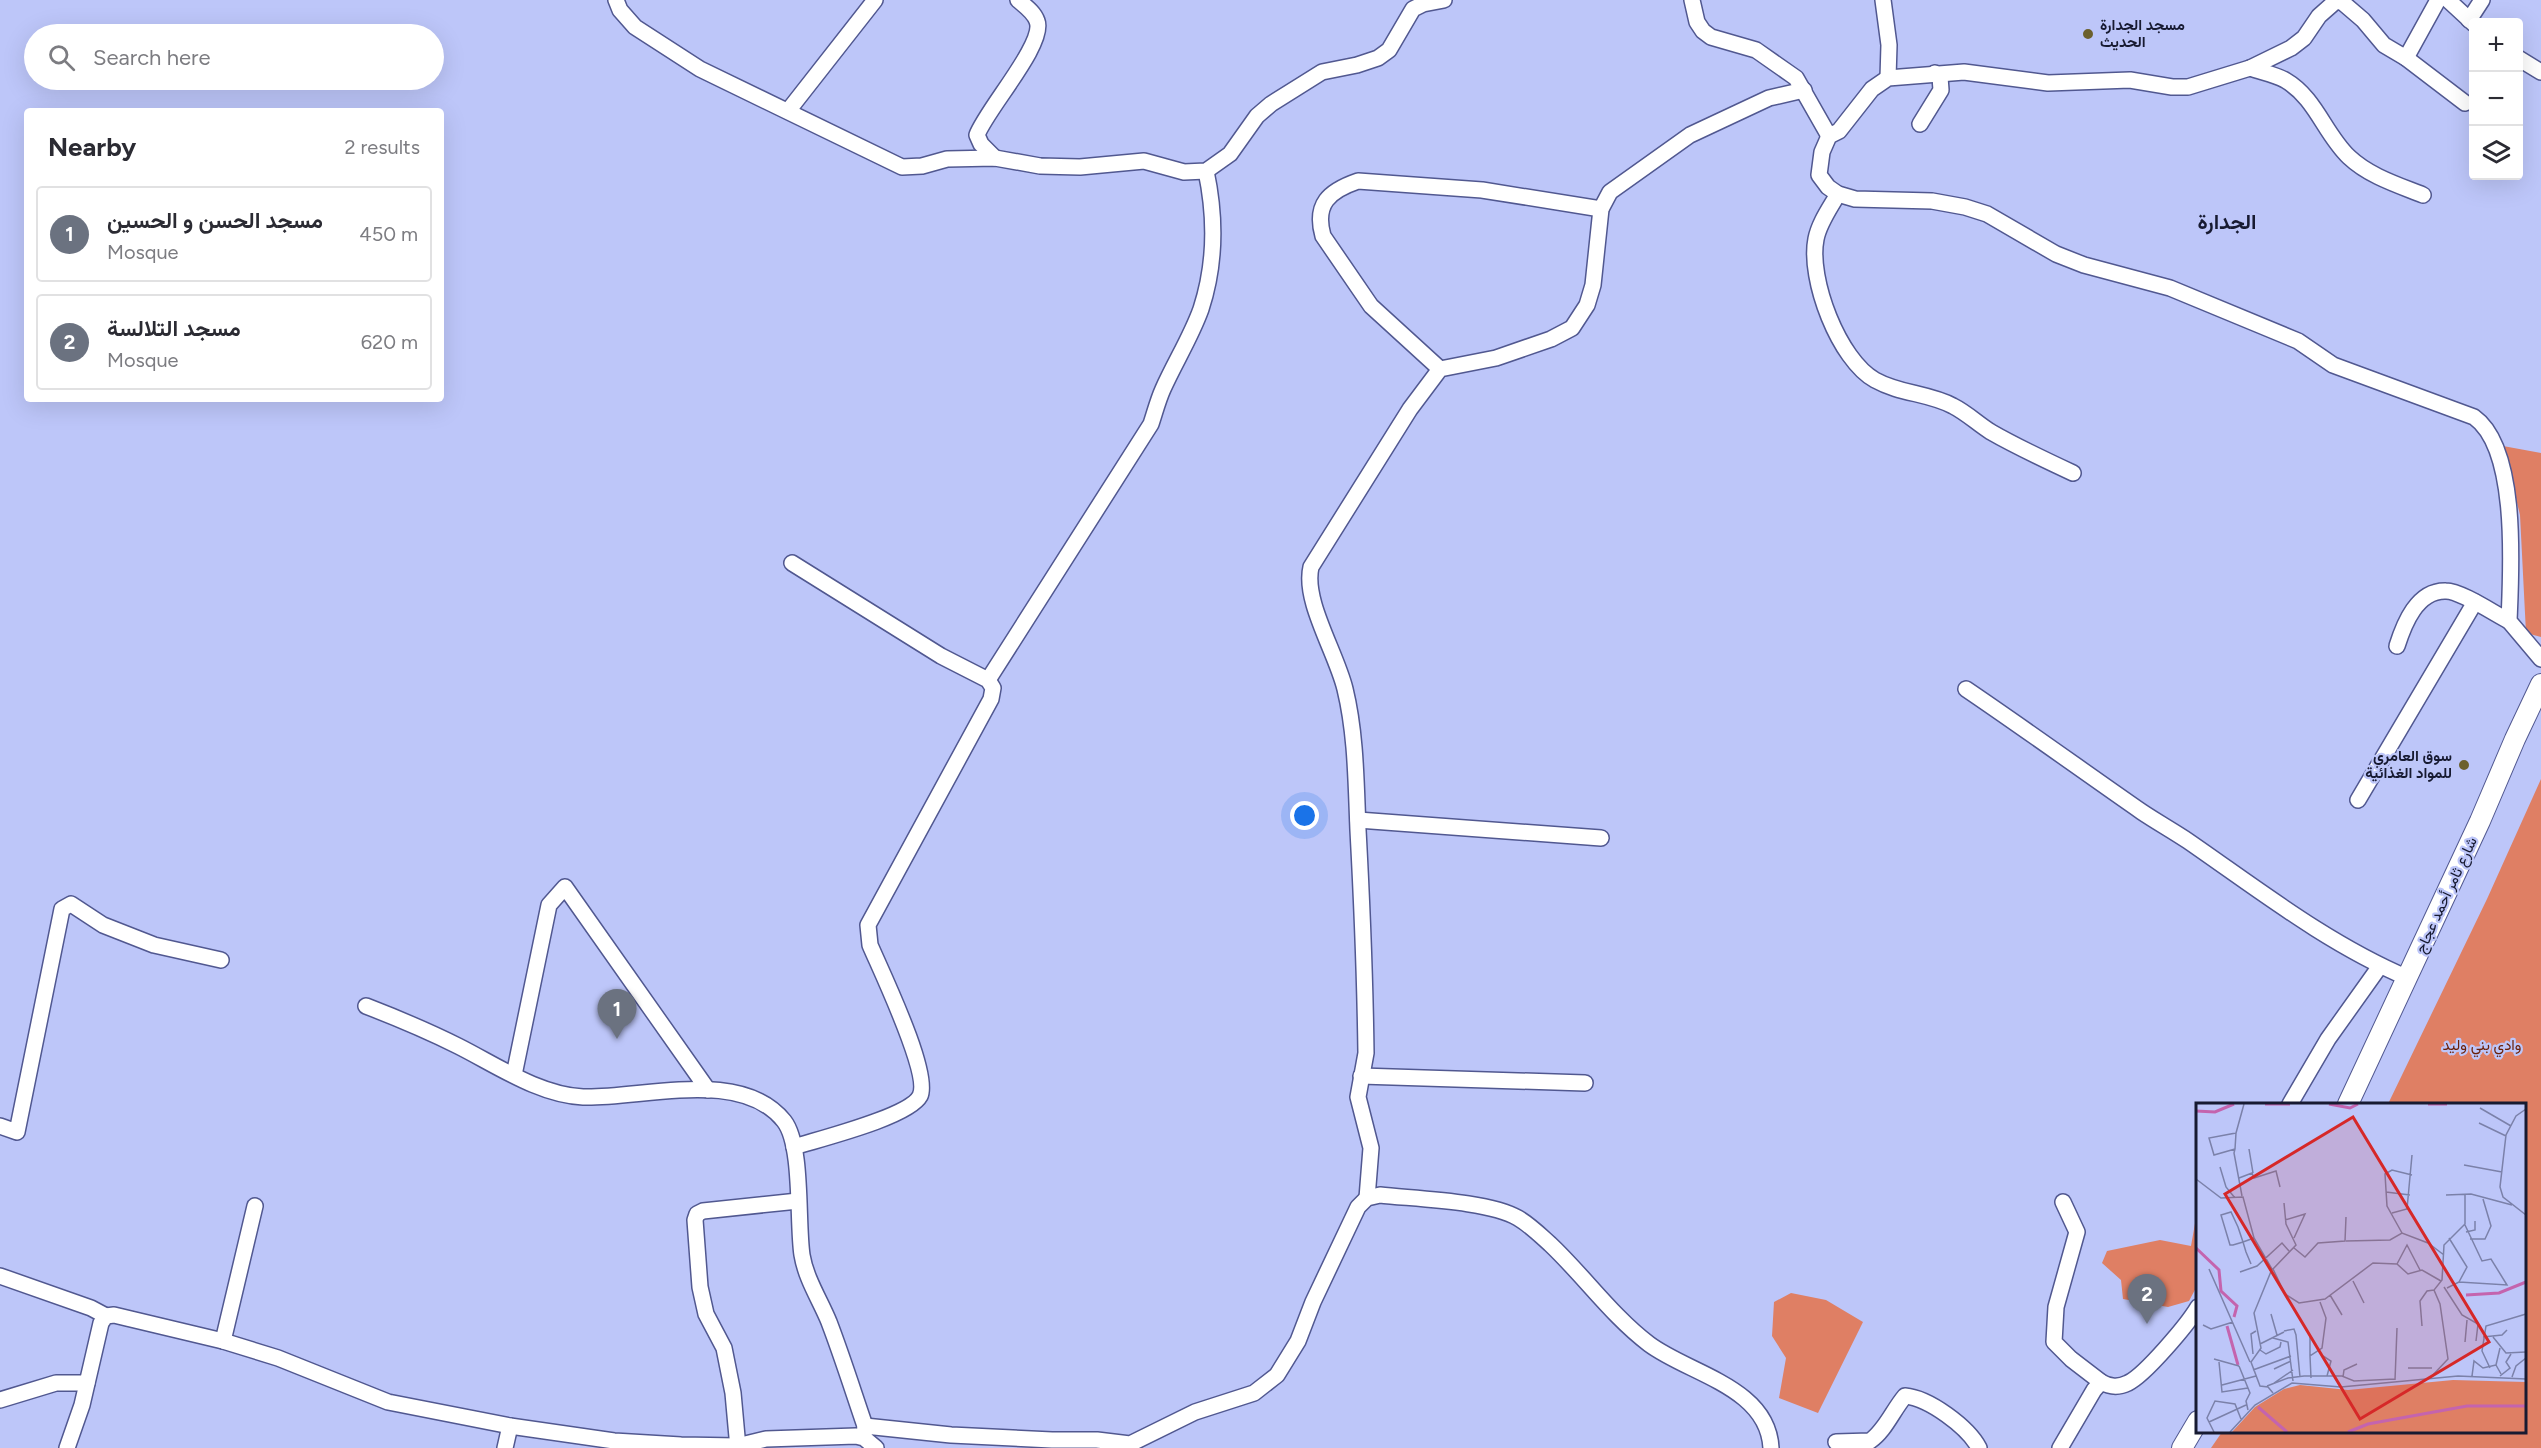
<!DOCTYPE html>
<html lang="en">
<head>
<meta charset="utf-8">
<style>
  :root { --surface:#fff; --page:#f7f7f7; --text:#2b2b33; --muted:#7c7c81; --line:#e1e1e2; --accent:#d93025 }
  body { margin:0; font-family:Figtree,Vazirmatn,sans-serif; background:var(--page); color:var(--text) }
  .controls { position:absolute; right:18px; top:18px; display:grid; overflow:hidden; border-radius:6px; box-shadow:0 6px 24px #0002 }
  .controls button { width:54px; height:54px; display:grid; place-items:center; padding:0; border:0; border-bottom:2px solid var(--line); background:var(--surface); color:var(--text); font:30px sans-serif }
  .you { position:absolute; left:1305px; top:816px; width:21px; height:21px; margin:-15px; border:4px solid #fff; border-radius:50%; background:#1a73e8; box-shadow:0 0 0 9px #1a73e833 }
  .badge { display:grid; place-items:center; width:39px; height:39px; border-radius:50%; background:var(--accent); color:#fff; font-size:20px; font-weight:700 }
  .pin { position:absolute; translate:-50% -50px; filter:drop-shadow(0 2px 3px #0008) }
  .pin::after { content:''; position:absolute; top:32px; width:21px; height:18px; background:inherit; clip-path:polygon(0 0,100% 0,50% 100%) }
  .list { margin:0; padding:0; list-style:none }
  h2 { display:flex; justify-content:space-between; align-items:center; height:78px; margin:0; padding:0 24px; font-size:26px }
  h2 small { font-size:20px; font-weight:400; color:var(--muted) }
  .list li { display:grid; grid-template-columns:39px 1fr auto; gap:18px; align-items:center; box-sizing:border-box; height:96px; margin:0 12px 12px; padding:0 12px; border:2px solid var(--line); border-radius:6px }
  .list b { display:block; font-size:22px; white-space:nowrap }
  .list p { margin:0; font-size:20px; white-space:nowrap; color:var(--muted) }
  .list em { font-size:20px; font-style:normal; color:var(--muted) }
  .icon { flex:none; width:33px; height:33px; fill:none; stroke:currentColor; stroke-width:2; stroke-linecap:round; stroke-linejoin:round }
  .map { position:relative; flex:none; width:2541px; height:1448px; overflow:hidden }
  .search { position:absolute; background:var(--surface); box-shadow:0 6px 24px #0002; left:24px; top:24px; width:420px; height:66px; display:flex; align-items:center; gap:15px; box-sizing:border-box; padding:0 21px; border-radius:33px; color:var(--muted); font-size:22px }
  .panel { position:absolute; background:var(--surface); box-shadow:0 6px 24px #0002; left:24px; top:108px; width:420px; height:294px; border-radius:6px }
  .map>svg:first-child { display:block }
  .green { fill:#df7f64 }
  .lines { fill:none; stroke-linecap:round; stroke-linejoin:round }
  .minor-casing { stroke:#515890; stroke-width:18 }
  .major-casing { stroke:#515890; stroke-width:22 }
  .minor { stroke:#fff; stroke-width:15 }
  .major { stroke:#fff; stroke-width:20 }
  .poi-dot { fill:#6c602d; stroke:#bdc6f9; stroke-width:2 }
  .labels { text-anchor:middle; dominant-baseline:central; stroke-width:4.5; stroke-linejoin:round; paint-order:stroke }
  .poi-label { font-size:15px; font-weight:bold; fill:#171a31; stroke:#bdc6f9; text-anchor:start }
  .street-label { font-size:15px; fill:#171a31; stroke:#bdc6f9 }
  .park-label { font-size:15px; fill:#6a2009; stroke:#bdc6f9 }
  .district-label { font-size:21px; font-weight:bold; fill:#171a31; stroke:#bdc6f9 }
  .inset-river { fill:none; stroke:#c464ae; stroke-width:3 }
  .inset-road { fill:none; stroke:#7b81a9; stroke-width:1.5 }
  .view { fill:#d62828; fill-opacity:0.15; stroke:#d62828; stroke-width:3 }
  .inset-edge { fill:none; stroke:#171a31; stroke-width:3 }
</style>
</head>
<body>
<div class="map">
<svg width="2541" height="1448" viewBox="0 0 2541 1448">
  <rect width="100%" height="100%" fill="#bdc6f9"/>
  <g class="green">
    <path d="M2503,446l38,7v184l-15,-4 -6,-118z"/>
    <path d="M2541,779v669h-330l11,-16h302v-328h-136l99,-205z"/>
    <path d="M2197,1212v74l-8,15 -21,6 -45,-8 -2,-19 -19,-17 5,-12 53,-11 31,6z"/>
    <path d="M1791,1293l35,7 37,22 -45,91 -39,-15 7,-40 -14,-22 2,-34z"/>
  </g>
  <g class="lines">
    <g class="minor-casing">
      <g id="minor">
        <path d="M616,0l4,10 15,17 65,42 202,98 20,-1 25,-7 48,-1 45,8 40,1 64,-6 40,11 22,-1 24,-17 27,-38 14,-12 51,-32 35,-7 21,-7 11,-8 24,-41 10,-5 21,-4"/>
        <path d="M1692,0l5,22 6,9 8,6 45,13 40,28 33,58"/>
        <path d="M1883,0l6,45 -1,33"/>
        <path d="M2448,0l26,24"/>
        <path d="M2469,20l13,-20"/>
        <path d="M2406,58l32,-58"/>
        <path d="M2518,58l23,14"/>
        <path d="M2250,68c11,4 24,6 35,12 31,18 39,53 64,77 20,19 49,28 74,38"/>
        <path d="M2465,103l-59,-45 -22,-13 -21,-25 -21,-18 -6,-1 -17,15 -15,22 -13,10 -41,20 -62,19h-16l-42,-7 -82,3 -84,-11 -76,6 -16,11 -33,42 -10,5 -7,16 -3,23 9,12 10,7 17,5 77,2 33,6 22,7 69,40 28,11 86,23 128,53 35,24 141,52c45,32 37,154 35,204l32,38"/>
        <path d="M788,111l87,-111"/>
        <path d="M1920,124l21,-34 -1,-13 -5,-4"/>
        <path d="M995,158l-14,-14 -4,-9c9,-25 69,-92 60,-114 -3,-9 -12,-15 -19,-21"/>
        <path d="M1838,194c-8,14 -19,29 -22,45 -8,40 23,121 59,141 25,14 54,13 78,26 14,7 25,18 38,26 26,15 54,28 82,41"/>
        <path d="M1440,369l-69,-63 -48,-70c-9,-32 6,-45 35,-55l124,9 119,19"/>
        <path d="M792,563l149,93 47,24 5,8 -2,11 -123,226 2,20c11,26 61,129 50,151 -11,21 -101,43 -126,51"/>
        <path d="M2397,646c7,-22 20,-56 49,-55 15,0 49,23 63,30"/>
        <path d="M988,680l163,-256c4,-12 7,-24 12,-35 12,-27 28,-52 38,-80 15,-46 15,-91 5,-138"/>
        <path d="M1966,689c59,40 117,82 176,123 15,10 31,19 46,29 71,49 140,103 220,137"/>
        <path d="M2358,800l117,-198"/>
        <path d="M1358,820l243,18"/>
        <path d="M366,1006c31,12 62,25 92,40 38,19 81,49 125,51 59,2 158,-30 201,24 19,24 13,101 18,134 4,24 18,45 27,67 13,34 24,69 36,104l-1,9"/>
        <path d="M514,1075l35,-170 16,-18 143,203"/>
        <path d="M1361,1076l224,7"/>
        <path d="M2290,1104l38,-65 52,-73"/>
        <path d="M0,1126l17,6 45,-223 9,-5 32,21 51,20 67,15"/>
        <path d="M1367,1198l4,-50 -13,-51 8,-44c-1,-74 -4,-149 -8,-223 -2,-47 -2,-96 -13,-141 -9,-37 -42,-88 -34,-122l99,-158 30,-40 56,-11 55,-19 21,-11 15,-23 6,-20 8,-76 9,-17 80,-57 79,-37 35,-8"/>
        <path d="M2063,1202l14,30 -21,75 -2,35 17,17 30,23"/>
        <path d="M0,1276l91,32 15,8"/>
        <path d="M223,1341l32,-135"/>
        <path d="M0,1400l56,-17h31"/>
        <path d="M865,1426l86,9 101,5h45l33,4 65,-32 59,-19 23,-18 21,-34 15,-39 45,-95 9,-9 13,-3c37,4 109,6 138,23 12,7 22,17 32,26 34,32 62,72 99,100 40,30 119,43 122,104"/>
        <path d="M1836,1442l34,-1c15,-10 23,-31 35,-45 24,2 63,31 74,52"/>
        <path d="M67,1448l15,-43 19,-82 5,-7 8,-1 109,26 55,17 110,44 122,24 104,15 67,4 56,1 29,-7 90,-3 8,2 12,10"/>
        <path d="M505,1448l5,-22"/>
        <path d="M738,1448l-5,-55 -9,-45 -18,-34 -6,-27 -5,-67 2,-6 6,-3 95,-10"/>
        <path d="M2060,1448l34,-58 7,-8c9,5 17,6 27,1 17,-8 60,-59 70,-76"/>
      </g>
    </g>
    <g class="major-casing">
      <g id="major">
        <path d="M2348,1104l132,-283 35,-82 26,-55"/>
        <path d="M2182,1448l16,-27"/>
      </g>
    </g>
    <use href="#minor" class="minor"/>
    <use href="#major" class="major"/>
  </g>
  <g class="poi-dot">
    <circle cx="2088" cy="34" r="6"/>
    <circle cx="2464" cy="765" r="6"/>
  </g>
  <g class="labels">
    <g class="poi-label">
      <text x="2100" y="25">مسجد الجدارة<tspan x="2100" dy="17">الحديث</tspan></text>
      <text x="2452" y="756" text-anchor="end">سوق العامري<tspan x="2452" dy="17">للمواد الغذائية</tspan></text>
    </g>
    <g class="street-label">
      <text transform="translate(2446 895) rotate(-65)">شارع ثامر أحمد عجاج</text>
    </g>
    <g class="park-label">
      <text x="2482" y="1045">وادي بني وليد</text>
    </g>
    <g class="district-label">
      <text x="2227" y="221">الجدارة</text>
    </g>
  </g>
  <g transform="translate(2196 1103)">
    <rect width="330" height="330" fill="#bdc6f9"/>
    <path d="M257,277l73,2v50h-294l23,-25 29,-18 16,-4 48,5z" fill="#df7f64"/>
    <path class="inset-river" d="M69,1h25M133,1l21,4 8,-4M232,1h19M0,8l19,1 19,-8M0,145l23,22 2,21 16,15 -3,11M270,192l33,-2 27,-11M31,223l11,39M62,304l29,25M152,329l20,-8 99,-18h59"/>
    <path class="inset-road" d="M284,5l31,18M330,6l-10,7 -10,19 -6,52 3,10 23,18M283,20l27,13M40,30l8,-29M39,46l-21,6 -5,-17 27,-5 -1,16 -1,4 8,43M53,46l4,24M268,62l38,7M24,64l6,20 9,11M43,75l13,-5 2,5 22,-7 4,16M0,76l25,19 22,-1 11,41 18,31 -18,44 7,35 -10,14 9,24 8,1 5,6M190,89l24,3M250,92l25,-1 41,11M196,110l15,-4 5,-54M89,117l20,-6 -11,24M270,129l9,-2v-9M206,130l-15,-27 -2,-32 7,-4 20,5M253,135l18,29 -8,15M274,136h15l6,-13 -8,-27M150,138l44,-1 12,-7 26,10 16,12M98,145l11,9 13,-14 27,-2 1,-24M55,161l-5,-12 -3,-10 -5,-15 -7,-15 -10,3 9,30h3l10,-3 11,-4M201,161l10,-19 13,25M13,166l41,93M77,166l12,25 14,9 26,-4 48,-36 24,1 11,10 14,-4 19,11M76,167l24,-25 -10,-21 -2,-21M44,169l17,-6 25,-23 7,8M157,178l11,22M248,184l18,28 16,9 -2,17M251,185l12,-6 48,3 -16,-26 -9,2 -17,-36M134,192l12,20M75,211l6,21M7,222l8,4 22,-7M226,223l-2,-25 7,-10 7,-1M88,228l10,-2 2,6 4,42M114,232v21M287,234l19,-2 5,-5M297,234l13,16 20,-1M77,235l15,4 5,39M269,239l2,-22M64,241l24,-12M304,245l-4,17 5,9M64,247l6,4 14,-7 1,-5M57,251l-2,-20 5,-3M127,253l8,5 -4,15M18,256l25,7M23,259l3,30 26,-4M43,263l11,27 -4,8 2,9M212,265h24M294,265l-8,-17 4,-25 40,-12M78,266l17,-8M57,267l38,-14M276,273l2,-15 9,7 13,-3M304,273l10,-8 -4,-6 5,-8M147,274l1,-7 13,-6M316,274l4,-11 10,-8M115,275l-1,-22 12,-8 4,-30 -6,-16M234,275l18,-19 -8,-55 -6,-14 8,-10 2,-35 21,-21v-29M199,277l2,-52M78,280l19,-13M26,282l34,-9M71,283l21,-8 16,-2h38l12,5 41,-2M13,319l37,-17M18,329l-7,-14 8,-17 20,3 6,15M34,329l25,-27 37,-22 49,4 117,-11 68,3"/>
    <path class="view" d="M157,14l136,225 -129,77 -135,-225z"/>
    <rect width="330" height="330" class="inset-edge"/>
  </g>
</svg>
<div class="controls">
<button>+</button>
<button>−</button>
<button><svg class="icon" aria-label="layers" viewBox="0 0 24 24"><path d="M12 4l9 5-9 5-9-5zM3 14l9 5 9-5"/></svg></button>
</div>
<div class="you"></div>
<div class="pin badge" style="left:617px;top:1039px;background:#6b7280">1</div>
<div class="pin badge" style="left:2147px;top:1324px;background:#6b7280">2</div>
<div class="search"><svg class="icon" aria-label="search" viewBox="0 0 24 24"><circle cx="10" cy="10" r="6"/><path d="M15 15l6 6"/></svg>Search here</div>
<section class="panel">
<h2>Nearby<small>2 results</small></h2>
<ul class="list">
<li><span class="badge" style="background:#6b7280">1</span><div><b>مسجد الحسن و الحسين</b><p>Mosque</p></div><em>450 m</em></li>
<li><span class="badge" style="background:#6b7280">2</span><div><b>مسجد التلالسة</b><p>Mosque</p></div><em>620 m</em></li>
</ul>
</section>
</div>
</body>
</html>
